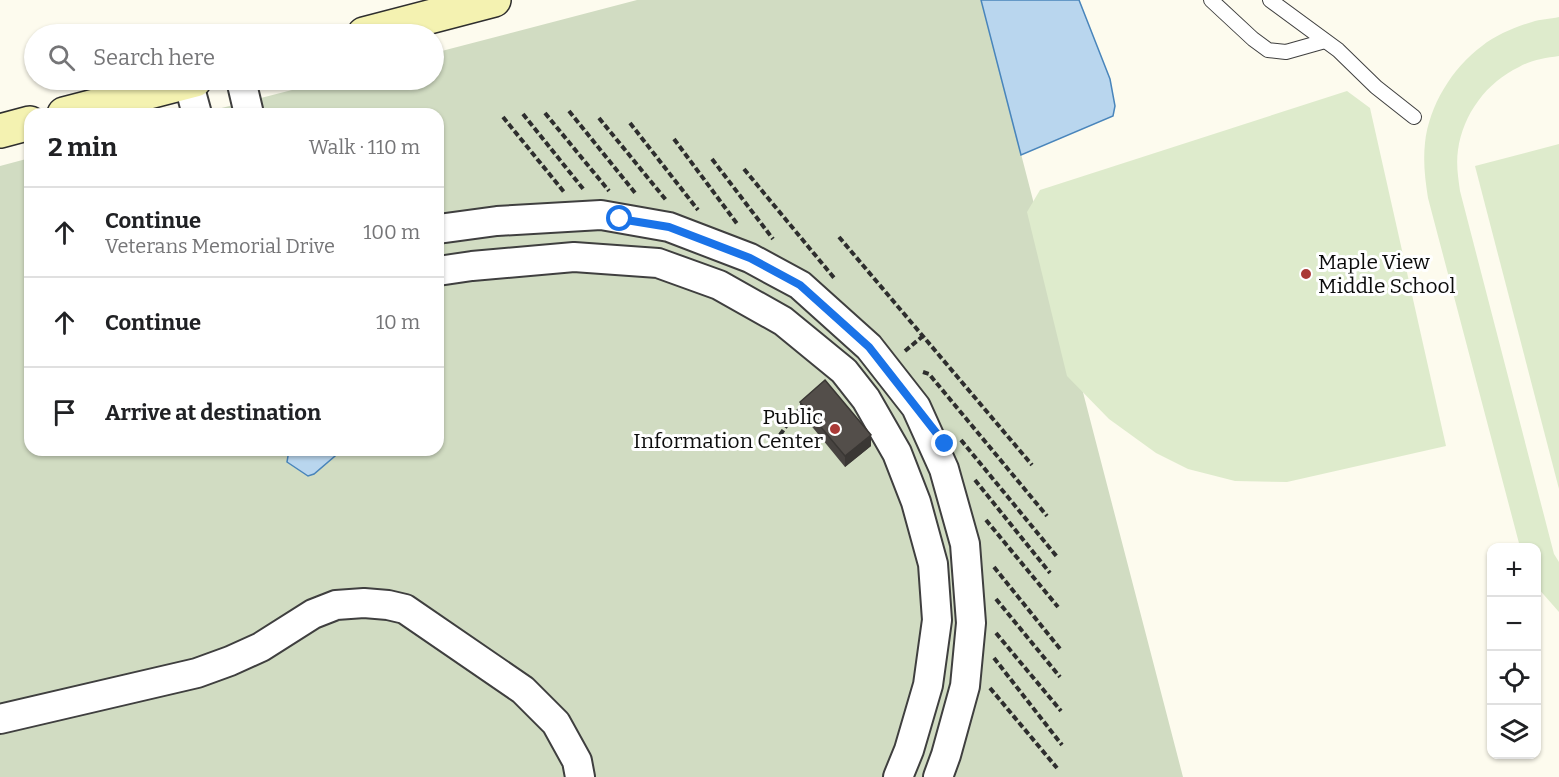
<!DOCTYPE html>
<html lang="en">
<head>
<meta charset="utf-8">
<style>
  :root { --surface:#fff; --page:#f6f6f6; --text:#202124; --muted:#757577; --line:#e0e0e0 }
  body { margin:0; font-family:Bitter,serif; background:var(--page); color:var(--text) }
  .controls { position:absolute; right:18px; bottom:18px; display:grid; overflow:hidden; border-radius:12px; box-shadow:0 2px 4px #0004 }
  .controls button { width:54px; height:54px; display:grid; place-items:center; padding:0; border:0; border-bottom:2px solid var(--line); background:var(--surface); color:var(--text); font:30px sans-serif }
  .stop { position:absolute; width:18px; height:18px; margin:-14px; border:4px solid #1a73e8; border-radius:50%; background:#fff }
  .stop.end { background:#1a73e8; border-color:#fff; box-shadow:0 2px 6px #0008 }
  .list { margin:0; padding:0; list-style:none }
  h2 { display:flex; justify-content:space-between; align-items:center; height:78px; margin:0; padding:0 24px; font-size:26px }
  h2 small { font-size:20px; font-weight:400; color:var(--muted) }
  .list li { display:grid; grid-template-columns:39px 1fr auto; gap:18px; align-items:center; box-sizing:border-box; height:90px; padding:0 24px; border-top:2px solid var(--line) }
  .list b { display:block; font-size:22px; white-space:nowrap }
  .list p { margin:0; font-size:20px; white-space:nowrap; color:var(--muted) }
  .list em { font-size:20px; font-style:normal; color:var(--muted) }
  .icon { flex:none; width:33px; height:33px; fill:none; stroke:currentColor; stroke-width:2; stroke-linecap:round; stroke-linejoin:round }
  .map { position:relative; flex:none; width:1559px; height:777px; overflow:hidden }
  .search { position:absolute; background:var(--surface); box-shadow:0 2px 4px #0004; left:24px; top:24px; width:420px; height:66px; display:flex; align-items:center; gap:15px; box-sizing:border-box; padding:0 21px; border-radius:33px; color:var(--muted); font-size:22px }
  .panel { position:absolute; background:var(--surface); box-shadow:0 2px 4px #0004; left:24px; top:108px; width:420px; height:348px; border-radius:18px }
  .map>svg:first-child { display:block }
  .cemetery { fill:#d1dcc2 }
  .pitch { fill:#deebcc }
  .water { fill:#b9d6ee; stroke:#4985bb; stroke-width:1.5 }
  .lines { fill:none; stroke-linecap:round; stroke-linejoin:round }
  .lane-casing { stroke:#3f3f3f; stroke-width:16 }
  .street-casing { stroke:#3f3f3f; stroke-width:32 }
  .secondary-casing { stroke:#2e2e2e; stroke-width:36 }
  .path { stroke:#2e2e2e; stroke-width:4; stroke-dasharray:6 3; stroke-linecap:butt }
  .lane { stroke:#fff; stroke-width:14 }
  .street { stroke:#fff; stroke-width:28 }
  .secondary { stroke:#f4f2b1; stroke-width:33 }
  .wall { fill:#474340 }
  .shaded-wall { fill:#3a3734 }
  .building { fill:#534e4a; stroke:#3a3734; stroke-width:1.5 }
  .route { stroke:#1a73e8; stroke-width:8 }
  .poi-dot { fill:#aa3a37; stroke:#fff; stroke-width:2 }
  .labels { text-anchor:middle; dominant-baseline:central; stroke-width:6; stroke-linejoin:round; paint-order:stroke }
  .poi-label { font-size:21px; fill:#0c0c0c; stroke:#fff; text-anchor:start }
</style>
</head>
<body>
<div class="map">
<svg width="1559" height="777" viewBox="0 0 1559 777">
  <rect width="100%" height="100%" fill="#fdfbee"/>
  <path class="cemetery" d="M637,0h344l202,777h-1183v-611l30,-8v292h408v-336h-240l133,-34h103v-27z"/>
  <g class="pitch">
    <path d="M1559,17v39c-14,2 -28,4 -40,11 -32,15 -56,47 -61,83 -2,14 0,27 2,41l94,363 5,8v50l-22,-25 -1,-39 -16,-1 -92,-349c-3,-19 -5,-36 -3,-55 4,-37 27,-75 57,-97 14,-11 33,-19 50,-24 8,-3 18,-3 27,-5z"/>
    <path d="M1347,91l23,17 76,338 -159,36 -52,-1 -47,-12 -32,-16 -47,-34 -42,-43 -40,-164 13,-22z"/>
    <path d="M1559,144v345l-84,-323z"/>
  </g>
  <g class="water">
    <path d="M981,0h98l31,79 5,27 -2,10 -92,39z"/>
    <path d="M291,450h51l-28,24 -6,2 -21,-14 1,-6z"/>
  </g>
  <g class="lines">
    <g class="lane-casing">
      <g id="lane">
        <path d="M1211,0l42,39 15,11 18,2 39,-11"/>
        <path d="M1270,0l68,50 38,37 38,30"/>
      </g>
    </g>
    <g class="street-casing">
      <g id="street">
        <path d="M241,80l8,34"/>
        <path d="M188,81l9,33"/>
        <path d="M438,229l59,-8 104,-6 68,12 81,31 50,27 69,62 47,60 28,62 21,75 6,79 -6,63 -19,69 -8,22"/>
        <path d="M438,271l34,-5 102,-9 84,6 61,22 64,36 61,50 22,28 31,54 19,49 17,62 4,56 -9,65 -19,65 -11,27"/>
        <path d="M0,719l197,-46 33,-12 31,-14 52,-33 23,-9 28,-2 24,2 17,4 118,81 33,33 21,38 3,16"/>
      </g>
    </g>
    <g class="secondary-casing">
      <g id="secondary">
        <path d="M364,34l130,-34"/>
        <path d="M64,114l131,-34"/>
        <path d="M0,131l30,-8"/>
      </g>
    </g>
    <g class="path">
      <path d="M569,111l67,83"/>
      <path d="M545,113l64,78"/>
      <path d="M523,114l61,76"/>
      <path d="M503,117l61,75"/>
      <path d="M599,118l67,82"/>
      <path d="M630,123l68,87"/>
      <path d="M674,139l64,86"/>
      <path d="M712,159l61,80"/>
      <path d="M744,169l91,110"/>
      <path d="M839,237l193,228"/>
      <path d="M905,351l18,-15"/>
      <path d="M923,372l6,2 118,142"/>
      <path d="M780,435l13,-19 9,-9"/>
      <path d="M961,440l97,118"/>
      <path d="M975,480l75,93"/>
      <path d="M986,520l72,87"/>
      <path d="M994,567l67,83"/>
      <path d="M996,599l64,78"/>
      <path d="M996,633l65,78"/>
      <path d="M994,658l68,87"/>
      <path d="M990,688l67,80"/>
    </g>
    <use href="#lane" class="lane"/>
    <use href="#street" class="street"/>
    <use href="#secondary" class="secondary"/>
  </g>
  <path class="wall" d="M800,402l71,44 -26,21 -45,-55z"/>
  <path class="shaded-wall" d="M871,435v11l-26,21v-11z"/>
  <path class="building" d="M825,380l46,55 -26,21 -45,-54z"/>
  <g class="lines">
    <path class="route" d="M620,219l49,8 81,31 50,27 69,62 76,97"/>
  </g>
  <g class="poi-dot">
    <circle cx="1306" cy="274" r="6"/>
    <circle cx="835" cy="429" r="6"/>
  </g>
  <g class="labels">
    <g class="poi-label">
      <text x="1318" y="262">Maple View<tspan x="1318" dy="24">Middle School</tspan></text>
      <text x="823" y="417" text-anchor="end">Public<tspan x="823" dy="24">Information Center</tspan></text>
    </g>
  </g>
</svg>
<div class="controls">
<button>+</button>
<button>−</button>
<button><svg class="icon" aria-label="locate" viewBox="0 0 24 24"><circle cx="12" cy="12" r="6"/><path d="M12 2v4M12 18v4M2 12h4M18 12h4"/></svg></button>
<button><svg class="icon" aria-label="layers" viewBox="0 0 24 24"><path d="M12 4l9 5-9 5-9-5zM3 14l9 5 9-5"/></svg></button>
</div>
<div class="stop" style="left:620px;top:219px"></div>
<div class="stop end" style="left:945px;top:444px"></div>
<div class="search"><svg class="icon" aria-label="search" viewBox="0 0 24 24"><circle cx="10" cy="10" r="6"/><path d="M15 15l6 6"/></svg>Search here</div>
<section class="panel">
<h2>2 min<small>Walk · 110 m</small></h2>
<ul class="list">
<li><svg class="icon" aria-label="ahead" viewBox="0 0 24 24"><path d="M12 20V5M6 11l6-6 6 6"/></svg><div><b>Continue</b><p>Veterans Memorial Drive</p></div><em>100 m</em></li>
<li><svg class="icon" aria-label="ahead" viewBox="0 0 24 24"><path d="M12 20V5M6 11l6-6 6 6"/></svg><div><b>Continue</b></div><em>10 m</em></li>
<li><svg class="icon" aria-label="arrive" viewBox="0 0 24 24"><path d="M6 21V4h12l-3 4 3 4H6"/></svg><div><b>Arrive at destination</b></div></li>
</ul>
</section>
</div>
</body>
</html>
